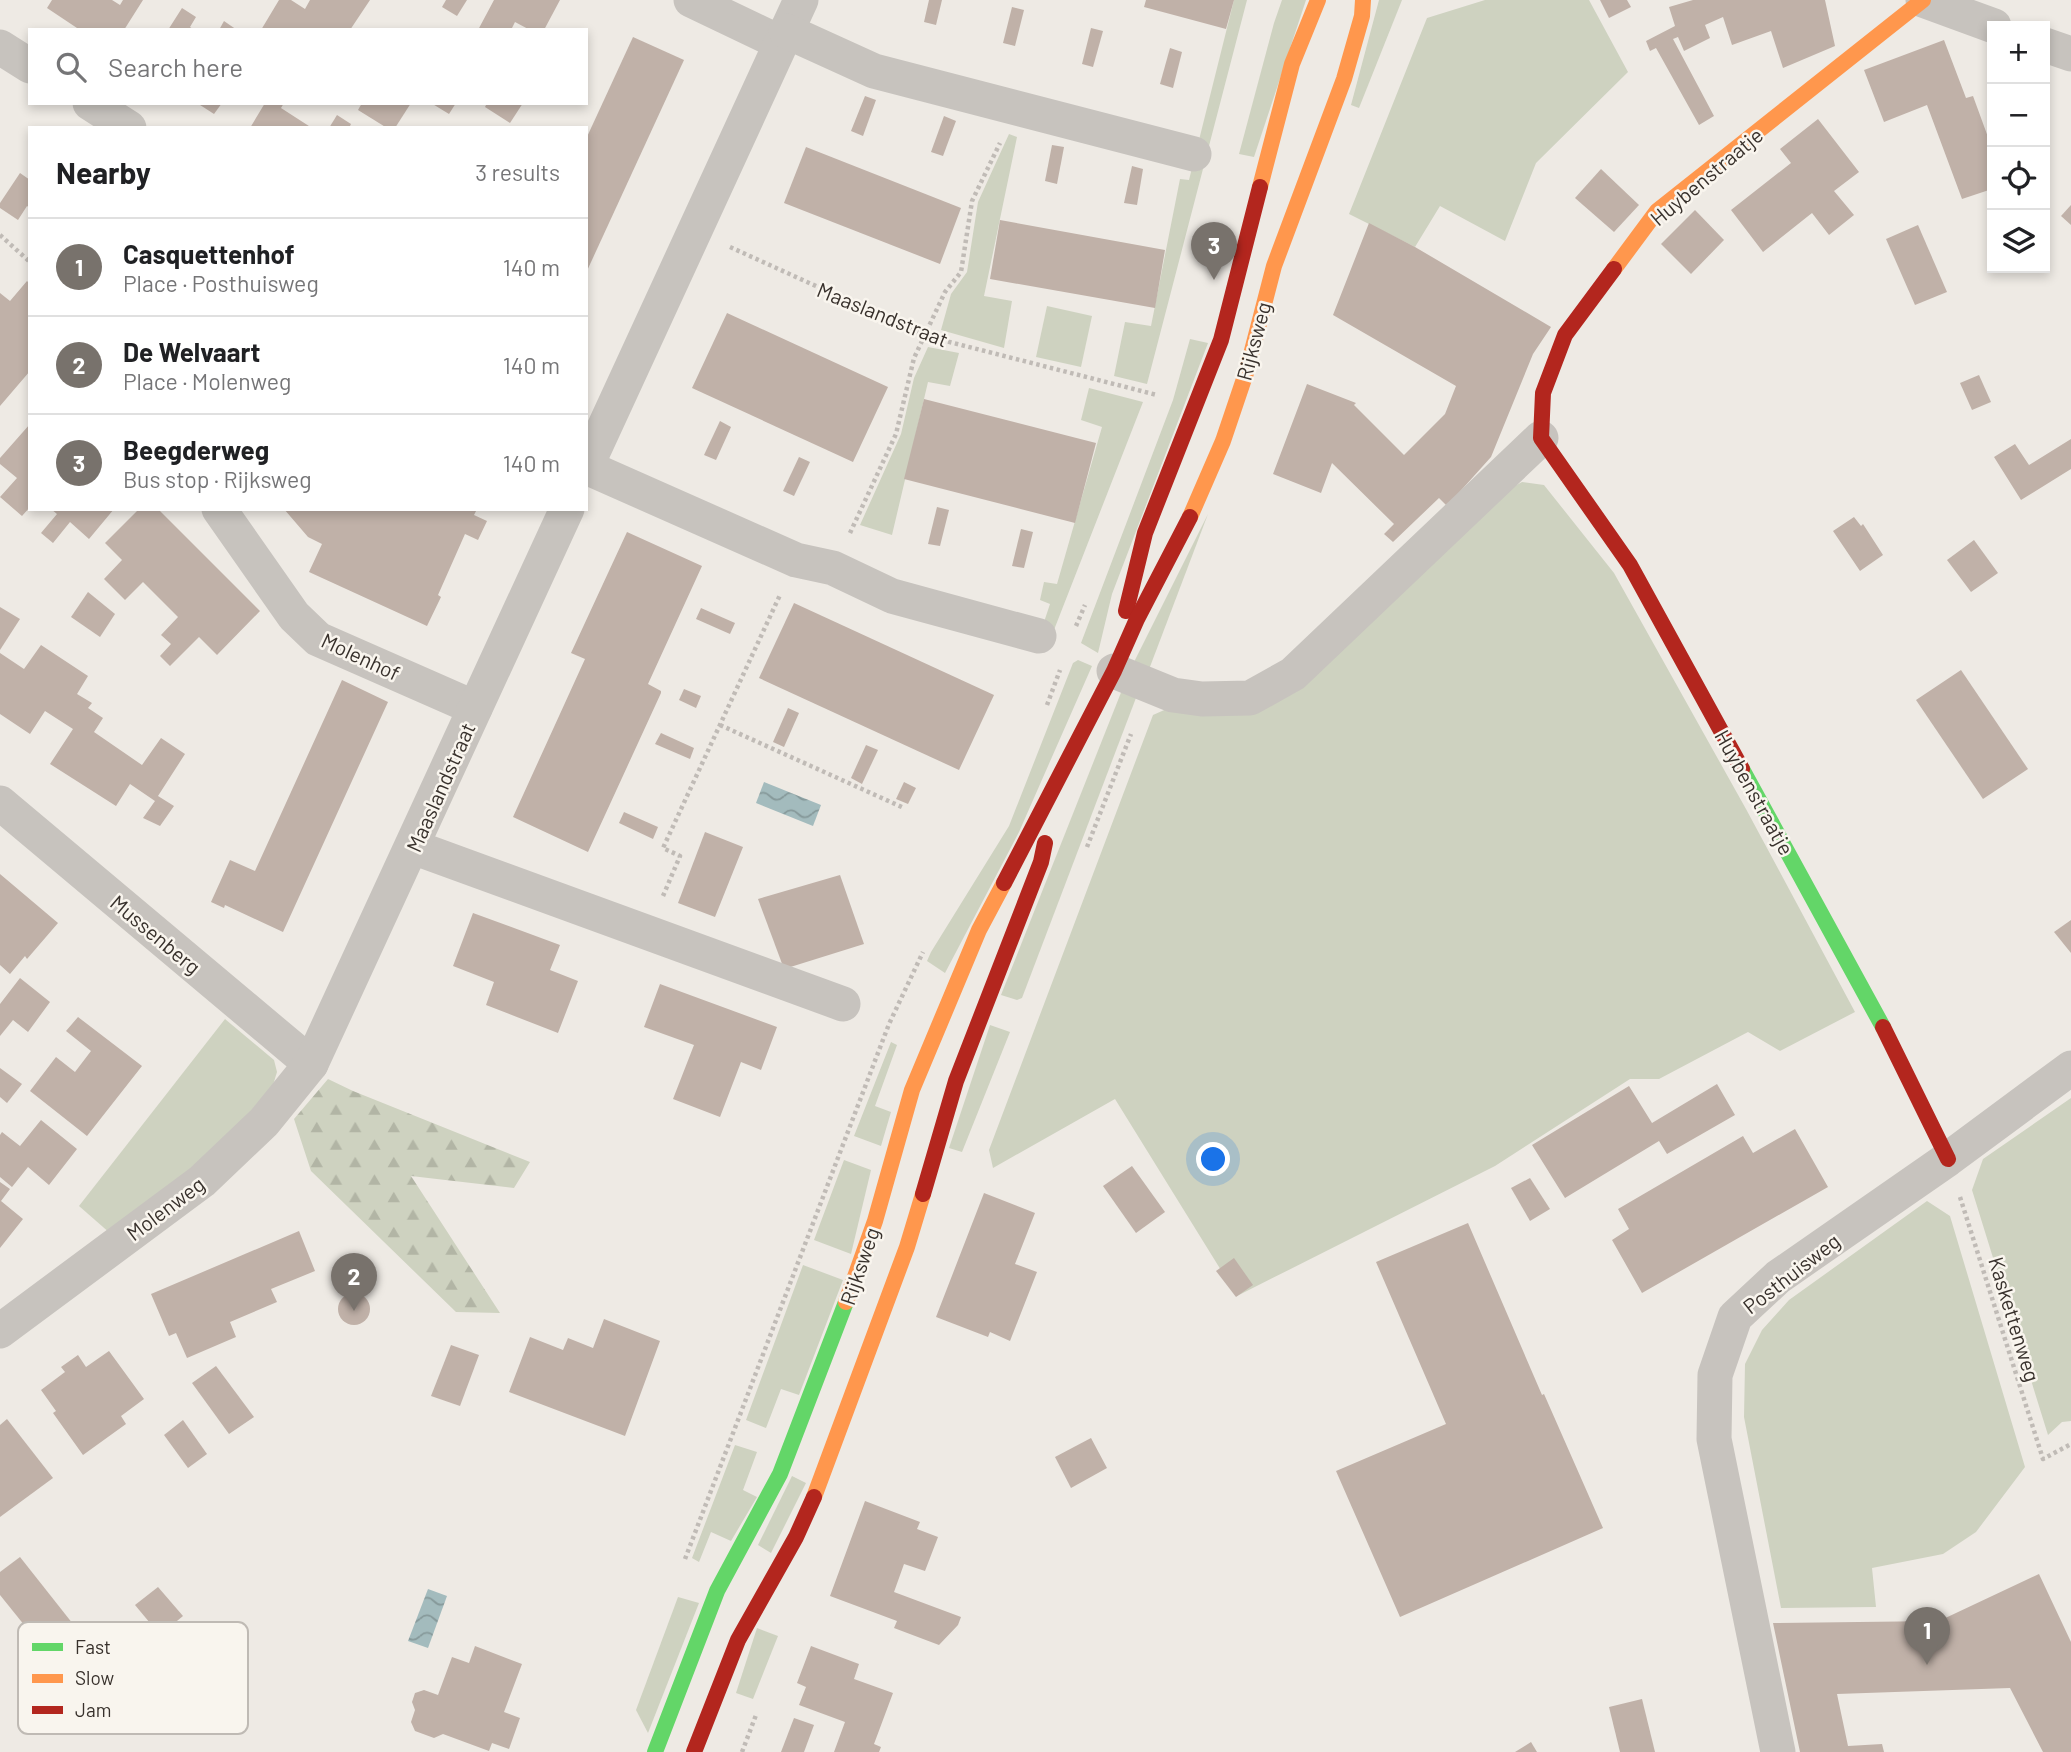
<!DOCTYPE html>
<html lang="en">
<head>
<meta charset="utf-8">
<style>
  :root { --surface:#fff; --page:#f2f2f2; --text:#202124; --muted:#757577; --line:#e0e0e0; --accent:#78726c }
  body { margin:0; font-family:Barlow,sans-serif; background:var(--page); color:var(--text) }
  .controls { position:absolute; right:21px; top:21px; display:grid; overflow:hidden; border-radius:0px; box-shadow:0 4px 10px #0003 }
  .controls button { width:63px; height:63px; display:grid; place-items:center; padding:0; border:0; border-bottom:2px solid var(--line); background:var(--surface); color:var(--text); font:35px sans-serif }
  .you { position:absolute; left:1214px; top:1160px; width:24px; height:24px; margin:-18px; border:5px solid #fff; border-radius:50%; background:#1a73e8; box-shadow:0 0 0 10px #1a73e833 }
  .badge { display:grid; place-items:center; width:46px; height:46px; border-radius:50%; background:var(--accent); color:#fff; font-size:23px; font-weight:700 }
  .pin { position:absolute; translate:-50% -58px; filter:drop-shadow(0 2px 4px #0008) }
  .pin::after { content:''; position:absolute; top:37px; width:24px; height:21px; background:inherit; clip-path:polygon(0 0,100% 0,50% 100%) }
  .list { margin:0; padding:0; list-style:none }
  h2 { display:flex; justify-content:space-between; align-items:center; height:91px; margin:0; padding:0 28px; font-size:30px }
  h2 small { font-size:23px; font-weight:400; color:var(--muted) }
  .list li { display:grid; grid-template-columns:46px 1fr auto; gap:21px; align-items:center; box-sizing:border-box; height:98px; padding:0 28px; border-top:2px solid var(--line) }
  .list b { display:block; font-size:26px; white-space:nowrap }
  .list p { margin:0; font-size:23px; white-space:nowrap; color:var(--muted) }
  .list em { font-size:23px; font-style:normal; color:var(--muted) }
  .icon { flex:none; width:38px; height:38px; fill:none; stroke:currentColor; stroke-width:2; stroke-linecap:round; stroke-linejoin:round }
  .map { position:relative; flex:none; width:2071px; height:1752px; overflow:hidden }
  .search { position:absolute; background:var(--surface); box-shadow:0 4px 10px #0003; left:28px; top:28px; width:560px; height:77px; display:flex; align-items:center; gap:18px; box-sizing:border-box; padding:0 24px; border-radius:0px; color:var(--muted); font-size:26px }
  .panel { position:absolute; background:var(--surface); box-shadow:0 4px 10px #0003; left:28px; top:126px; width:560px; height:385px; border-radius:0px }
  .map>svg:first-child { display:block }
  .grass { fill:#ced2c0 }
  .forest { fill:url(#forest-firs) }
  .water { fill:url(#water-waves) }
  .building { fill:#c0b1a8 }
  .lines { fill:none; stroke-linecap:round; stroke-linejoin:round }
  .path { stroke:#c0bbb6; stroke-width:4.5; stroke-dasharray:3.5 3.5; stroke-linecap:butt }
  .street { stroke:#c7c3be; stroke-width:35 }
  .fast { stroke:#63d668; stroke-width:16 }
  .slow { stroke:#ff974d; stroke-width:16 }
  .jam { stroke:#b3261e; stroke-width:16 }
  .labels { text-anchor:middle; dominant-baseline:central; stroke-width:5; stroke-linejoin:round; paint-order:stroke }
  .street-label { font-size:21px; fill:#38312c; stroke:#f9f5ee }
  .key { fill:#f9f5ee; stroke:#bfbab4; stroke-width:2 }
  .key-label { font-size:19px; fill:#38312c }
</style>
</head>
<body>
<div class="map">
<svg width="2071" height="1752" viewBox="0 0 2071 1752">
  <defs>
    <pattern id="forest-firs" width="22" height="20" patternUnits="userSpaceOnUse" patternTransform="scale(1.75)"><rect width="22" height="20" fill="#ced2c0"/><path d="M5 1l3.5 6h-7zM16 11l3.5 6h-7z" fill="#b2b5a5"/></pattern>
    <pattern id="water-waves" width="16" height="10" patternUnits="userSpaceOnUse" patternTransform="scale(1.75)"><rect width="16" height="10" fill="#a3bbbd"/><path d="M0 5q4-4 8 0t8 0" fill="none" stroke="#86999a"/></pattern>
  </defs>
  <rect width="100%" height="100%" fill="#eeeae4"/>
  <g class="grass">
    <path d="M1234,0h13l-100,384 -33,-8 11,-54 26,4 29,-147 9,1z"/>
    <path d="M1282,0h24l-52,157 -15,-3 35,-131z"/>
    <path d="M1379,0h23l-43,108 -8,-3z"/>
    <path d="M1485,0h104l39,72 -92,91 -31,78 -65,-35 -25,41 -66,-33 78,-196z"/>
    <path d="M1009,134l8,3 -33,159 28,5 -8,47 -63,-18 10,-36 16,-22 11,-70z"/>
    <path d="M1047,306l45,10 -11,51 -45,-10z"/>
    <path d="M1190,339l18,4 -96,251 -14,59 -17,-10 92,-243z"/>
    <path d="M928,347l31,6 -9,33 -22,-4 -36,153 -32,-10 41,-91 13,-56z"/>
    <path d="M1089,388l54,14 -91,233 -11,-4 9,-27 -10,-4 4,-18 13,2 45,-157 -21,-7z"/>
    <path d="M1522,482l22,3 70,88 132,236 109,203 -75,39 -32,-19 -89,47h-29l-135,87 -258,130 -122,-197 -122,69 -4,-18 164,-435 18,-8 48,2 281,-215z"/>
    <path d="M1208,514l-60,158 -17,-4z"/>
    <path d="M1078,660l14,6 -73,166 -74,141 -18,-12 4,-9 78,-126 64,-163z"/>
    <path d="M1126,680l13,10 -117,308 -5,2 -16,-5z"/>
    <path d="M225,1019l49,41 3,12 -4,13 -62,74 -100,75 -32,-28z"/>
    <path d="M990,1025l20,7 -48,120 -13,-4z"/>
    <path d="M891,1042l6,3 -22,61 16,6 -10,34 -27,-10z"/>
    <path d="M2071,1098v323l-9,1 -14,13 -76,-245 11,-31z"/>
    <path d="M844,1160l27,10 -20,84 -37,-14z"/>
    <path d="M1927,1201l23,15 75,251 -49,65 -33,22 -71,14 4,39 -95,1 -37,-191 1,-53 17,-34 27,-30z"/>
    <path d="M803,1265l40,15 -44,115 -18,-6 -15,39 -20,-8z"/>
    <path d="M735,1445l22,7 -14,38 14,7 -26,44 -20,-9 -12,30 -7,-4z"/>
    <path d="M792,1476l14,7 -35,70 -13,-8z"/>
    <path d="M678,1597l21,6 -51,130 -12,-23z"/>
    <path d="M757,1628l21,8 -25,63 -17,-6z"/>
  </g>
  <path class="forest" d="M328,1079l25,12 177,71 -16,26 -103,-12 89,137 -44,-1 -145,-141 -17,-52z"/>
  <g class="water">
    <path d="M764,782l57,23 -8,21 -57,-23z"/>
    <path d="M428,1589l19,7 -19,52 -20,-7z"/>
  </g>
  <g class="building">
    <path d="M52,0h60l8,5 3,-5h20l-19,30h-44l-33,-22z"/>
    <path d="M279,0h12l14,9 5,-9h60l-20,30h-89z"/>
    <path d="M446,0h21l-10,16 -15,-9z"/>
    <path d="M494,0h66l-16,30h-14l-15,-8 -4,8h-33z"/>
    <path d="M929,0h13l-6,25 -12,-3z"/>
    <path d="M1146,0h88l-8,29 -82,-22z"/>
    <path d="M1600,0h27l4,7 -22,11z"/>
    <path d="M1693,0h132l10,46 -52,22 -12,-37 -39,14 -9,-28 -18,8 5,13 -26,13 -6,-14 -5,2 41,77 -15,9 -43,-77 -6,3 -4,-10 29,-15 -6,-19z"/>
    <path d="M1012,7l12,3 -9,36 -12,-3z"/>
    <path d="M182,8l14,9 -6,10 4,3h-26z"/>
    <path d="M224,21l13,9h-18z"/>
    <path d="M1091,28l12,3 -10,36 -11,-3z"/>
    <path d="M633,37l51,23 -98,213v-134z"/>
    <path d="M1944,40l22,58 7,-2 19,52v41l-30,10 -35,-94 -43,17 -20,-52z"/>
    <path d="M1170,48l12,4 -9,36 -13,-4z"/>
    <path d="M865,96l11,4 -13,36 -12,-5z"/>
    <path d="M197,103h25l-8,11z"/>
    <path d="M265,103h19l-3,5 31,20h-62z"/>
    <path d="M362,103h49l-16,25h-8l-29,-18z"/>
    <path d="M431,103h25l-7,11z"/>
    <path d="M487,103h36l-13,20 -25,-16z"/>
    <path d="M337,115l14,9 -2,4h-20z"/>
    <path d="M944,116l12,5 -13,35 -12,-4z"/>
    <path d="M1818,119l41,53 -25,19 20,24 -25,20 -17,-22 -49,39 -32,-42 60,-47 -11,-14z"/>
    <path d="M1052,145l12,2 -7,37 -12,-3z"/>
    <path d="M806,147l155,61 -21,56 -156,-61z"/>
    <path d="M1132,166l11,3 -6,36 -13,-2z"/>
    <path d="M1601,169l38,36 -25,27 -39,-34z"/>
    <path d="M20,173l10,7v28l-3,-2 -9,14 -18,-12v-5z"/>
    <path d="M2071,205v20l-10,-9z"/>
    <path d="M1695,210l29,30 -33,34 -30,-30z"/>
    <path d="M1000,220l165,30 -10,58 -165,-29z"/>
    <path d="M1369,223l46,24 136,80 -18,27 -42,103 -44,49 -8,-8 -46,44 -9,-8 10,-10 -62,-61 -11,30 -48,-19 34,-90 49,19 -2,2 50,50 41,-41 11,-28 -123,-71z"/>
    <path d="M1918,225l29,67 -32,13 -29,-66z"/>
    <path d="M27,281l3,3v87l-30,35v-113l10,8z"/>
    <path d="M727,313l161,74 -35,75 -161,-74z"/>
    <path d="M1979,375l12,27 -19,8 -12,-27z"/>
    <path d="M924,399l172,44 -21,80 -171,-44z"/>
    <path d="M720,421l11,6 -15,33 -12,-5z"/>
    <path d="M30,424v83l-8,9 -22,-19 17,-19 -17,-14v-6z"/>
    <path d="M2071,439v30l-50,31 -27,-43 21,-13 14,21z"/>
    <path d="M799,457l11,5 -16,34 -11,-5z"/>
    <path d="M937,507l12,3 -9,36 -12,-2z"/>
    <path d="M51,509h63l-25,30 -19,-17 -17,21 -12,-10 16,-19z"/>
    <path d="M139,509h19l102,102 -43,44 -18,-18 -29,29 -10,-10 11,-12 -10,-9 17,-18 -35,-35 -18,18 -21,-21 18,-19 -17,-17z"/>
    <path d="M284,509h193l-3,6 13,6 -9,19 -13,-6 -27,61 3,2 -14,29 -118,-54 13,-28 -14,-7z"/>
    <path d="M1854,517l7,9 2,-2 20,31 -23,16 -27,-40z"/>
    <path d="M1021,529l12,3 -9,36 -12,-2z"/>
    <path d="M627,532l75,34 -54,118 13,7v2l-73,159 -75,-35 72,-158 -14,-6z"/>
    <path d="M1974,540l24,33 -27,19 -24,-32z"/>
    <path d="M88,592l27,22 -15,23 -29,-20z"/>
    <path d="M794,603l200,92 -35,75 -200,-92z"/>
    <path d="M0,607l20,12 -20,31z"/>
    <path d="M701,608l34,15 -5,11 -34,-15z"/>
    <path d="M41,645l47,31 -11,18 15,9 -4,5 15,10 -9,14 48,33 19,-27 24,16 -27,42 16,10 -14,20 -17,-8 12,-17 -25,-17 -14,22 -66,-42 23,-35 -28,-18 -15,23 -30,-20v-61l24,16z"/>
    <path d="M1961,670l67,99 -45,30 -67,-99z"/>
    <path d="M342,680l46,22 -105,230 -58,-27 -1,3 -13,-6 19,-42 25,11z"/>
    <path d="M684,689l17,7 -5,12 -17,-8z"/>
    <path d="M788,708l11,5 -15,34 -11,-5z"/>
    <path d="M661,733l33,15 -4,11 -35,-15z"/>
    <path d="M866,745l12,5 -16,34 -11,-6z"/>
    <path d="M904,782l12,6 -8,16 -12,-5z"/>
    <path d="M624,812l34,15 -5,12 -34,-16z"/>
    <path d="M705,832l38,15 -28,70 -37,-14z"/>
    <path d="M0,874l58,49 -31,36 -2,-3 -15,18 -10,-9z"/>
    <path d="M840,875l24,69 -80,25 -26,-70z"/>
    <path d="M473,913l87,32 -10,25 28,11 -20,52 -72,-28 8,-23 -41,-16z"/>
    <path d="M2071,920v33l-17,-21z"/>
    <path d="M20,978l30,24 -22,30 -15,-12 -13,16v-32z"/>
    <path d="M660,984l117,43 -16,43 -20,-8 -21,55 -47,-18 21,-54 -50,-18z"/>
    <path d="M78,1017l64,49 -55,70 -57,-45 26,-34 19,15 16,-21 -25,-20z"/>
    <path d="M0,1068l22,16 -15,19 -7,-6z"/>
    <path d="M1717,1084l18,31 -68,39 -8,-13 -94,57 -33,-53 97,-59 23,37z"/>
    <path d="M41,1120l36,29 -28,36 -21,-18 -16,20 -12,-10v-42l2,-3 18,14z"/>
    <path d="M1795,1129l33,58 -186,106 -30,-53 17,-11 -11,-20 125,-73 10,17z"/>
    <path d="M1132,1166l33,46 -29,21 -33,-47z"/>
    <path d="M1530,1178l20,31 -20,12 -19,-33z"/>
    <path d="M0,1182l10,7 -9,12 22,18 -23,29z"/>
    <path d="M984,1193l51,20 -20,51 22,8 -27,69 -20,-9 -2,5 -52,-20z"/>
    <path d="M1468,1223l74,172 2,-1 59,134 -203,89 -64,-146 110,-47 -70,-162z"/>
    <path d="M299,1231l16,40 -44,18 6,13 -47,20 6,15 -49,21 -11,-25 -7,3 -18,-42z"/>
    <path d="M1234,1258l19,27 -17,12 -20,-26z"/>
    <circle cx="354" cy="1309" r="16"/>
    <path d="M604,1319l56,22 -35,95 -116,-44 21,-55 33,13 5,-12 25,10z"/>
    <path d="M451,1345l28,10 -19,51 -29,-10z"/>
    <path d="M109,1351l35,48 -23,17 5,8 -43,31 -30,-42 3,-2 -15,-21 24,-18 -4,-5 17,-12 8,12z"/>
    <path d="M216,1366l38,51 -25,17 -37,-51z"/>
    <path d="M7,1419l46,59 -53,39v-92z"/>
    <path d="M183,1420l24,34 -19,14 -24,-33z"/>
    <path d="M1091,1438l16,30 -36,20 -16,-31z"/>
    <path d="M865,1501l55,21 -3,7 21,8 -13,34 -21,-7 -10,28 67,25 -3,8 -19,20 -45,-17 3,-7 -67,-25z"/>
    <path d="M20,1557l68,86 -30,24 -58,-72v-23z"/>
    <path d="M2039,1574l32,68v110h-28l-33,-64 -173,6 11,52 34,-2 2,8h-84l-27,-129 166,-2z"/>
    <path d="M158,1587l25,29 -23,19 -25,-30z"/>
    <path d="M475,1646l47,18 -18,48 16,6 -11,31 -17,-6 -3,8 -46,-17 -9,4 -19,-7 -4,-9 4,-12 -3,-8 3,-9 9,-3 14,5 14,-38 17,6z"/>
    <path d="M811,1646l48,18 -5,15 39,14 -19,51 7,3 -2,5h-45l11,-30 -46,-17 7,-18 -9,-4z"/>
    <path d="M1642,1699l13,53h-35l-11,-45z"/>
    <path d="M794,1718l20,7 -10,27h-23z"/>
    <path d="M1531,1742l6,10h-22z"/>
  </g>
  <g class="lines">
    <g class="path">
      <path d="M0,235l30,27"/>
      <path d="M730,247l196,89 231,59"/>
      <path d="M850,533l46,-99 18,-76 31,-66 16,-20 11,-71 28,-58"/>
      <path d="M1076,626l9,-21"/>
      <path d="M1047,705l13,-35"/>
      <path d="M720,725l184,83"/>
      <path d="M1087,847l44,-113"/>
      <path d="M663,896l17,-40 -17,-8 117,-253"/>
      <path d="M1960,1197l83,262 28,-15"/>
      <path d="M685,1559l204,-535 34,-72"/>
      <path d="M742,1752l14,-37"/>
    </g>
    <g class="street">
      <path d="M691,0l90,43"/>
      <path d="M801,0l-215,467 210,93 37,8 59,28 147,40"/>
      <path d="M1923,0l71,26"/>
      <path d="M786,31l88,40 320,83"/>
      <path d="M2045,45l26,9"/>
      <path d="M0,47l30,19"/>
      <path d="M90,103l39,25"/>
      <path d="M219,509l75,107 24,23 157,69"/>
      <path d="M1114,671l59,24 29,4 48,-1 43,-24 248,-236"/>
      <path d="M0,803l311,261"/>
      <path d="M413,847l430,157"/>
      <path d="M0,1331l202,-150 62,-59 47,-58 256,-555"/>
      <path d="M1778,1752l-64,-313 1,-64 20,-58 43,-40 170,-118 123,-91"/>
    </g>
    <g class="fast">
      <path d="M1742,769l141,258"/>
      <path d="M655,1752l62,-161 63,-117 66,-172"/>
    </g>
    <g class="slow">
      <path d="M1260,187l32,-123 26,-64"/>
      <path d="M1614,269l43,-58 266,-211"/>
      <path d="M1190,517l33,-76 24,-71 27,-104 70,-187 18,-63 1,-16"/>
      <path d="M846,1302l29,-81 37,-131 67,-160 25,-47"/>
      <path d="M814,1497l93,-250 16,-53"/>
    </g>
    <g class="jam">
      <path d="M1614,269l-49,66 -22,58 -2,45 89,127 112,204"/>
      <path d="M1126,611l19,-78 76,-193 39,-153"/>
      <path d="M1004,883l110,-212 23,-52 53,-102"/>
      <path d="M1883,1027l65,132"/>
      <path d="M923,1194l33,-113 85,-219 4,-19"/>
      <path d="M694,1752l44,-112 58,-103 18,-40"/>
    </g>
  </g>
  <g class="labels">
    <g class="street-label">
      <text transform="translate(1706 176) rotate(-40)">Huybenstraatje</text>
      <text transform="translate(883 314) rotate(22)">Maaslandstraat</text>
      <text transform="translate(1253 341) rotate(-75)">Rijksweg</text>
      <text transform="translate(361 656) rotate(25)">Molenhof</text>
      <text transform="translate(440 787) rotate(-66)">Maaslandstraat</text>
      <text transform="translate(1755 792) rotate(61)">Huybenstraatje</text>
      <text transform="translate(156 934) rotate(40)">Mussenberg</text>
      <text transform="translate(165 1208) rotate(-37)">Molenweg</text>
      <text transform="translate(859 1266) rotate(-71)">Rijksweg</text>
      <text transform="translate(1791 1273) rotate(-38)">Posthuisweg</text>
      <text transform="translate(2015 1319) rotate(73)">Kaskettenweg</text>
    </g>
  </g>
  <rect x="18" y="1622" width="230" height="112" rx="10" class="key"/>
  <rect x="32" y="1643" width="31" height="8" fill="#63d668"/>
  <rect x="32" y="1674" width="31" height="9" fill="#ff974d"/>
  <rect x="32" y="1706" width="31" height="8" fill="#b3261e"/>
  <g class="key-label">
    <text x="75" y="1654">Fast</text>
    <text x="75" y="1685">Slow</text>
    <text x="75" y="1717">Jam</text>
  </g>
</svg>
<div class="controls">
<button>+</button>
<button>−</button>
<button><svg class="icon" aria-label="locate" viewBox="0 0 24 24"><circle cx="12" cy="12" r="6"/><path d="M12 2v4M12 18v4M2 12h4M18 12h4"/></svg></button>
<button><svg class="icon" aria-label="layers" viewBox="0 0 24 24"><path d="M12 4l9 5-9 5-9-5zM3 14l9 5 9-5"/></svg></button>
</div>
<div class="you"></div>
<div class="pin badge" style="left:1927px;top:1665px">1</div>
<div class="pin badge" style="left:354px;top:1311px">2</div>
<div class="pin badge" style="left:1214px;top:280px">3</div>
<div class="search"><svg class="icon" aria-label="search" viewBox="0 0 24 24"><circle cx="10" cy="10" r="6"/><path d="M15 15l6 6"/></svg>Search here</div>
<section class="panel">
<h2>Nearby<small>3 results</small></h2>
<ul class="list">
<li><span class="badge">1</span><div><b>Casquettenhof</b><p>Place · Posthuisweg</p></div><em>140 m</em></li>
<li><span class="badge">2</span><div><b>De Welvaart</b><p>Place · Molenweg</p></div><em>140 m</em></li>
<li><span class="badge">3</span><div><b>Beegderweg</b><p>Bus stop · Rijksweg</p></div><em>140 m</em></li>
</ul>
</section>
</div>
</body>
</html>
